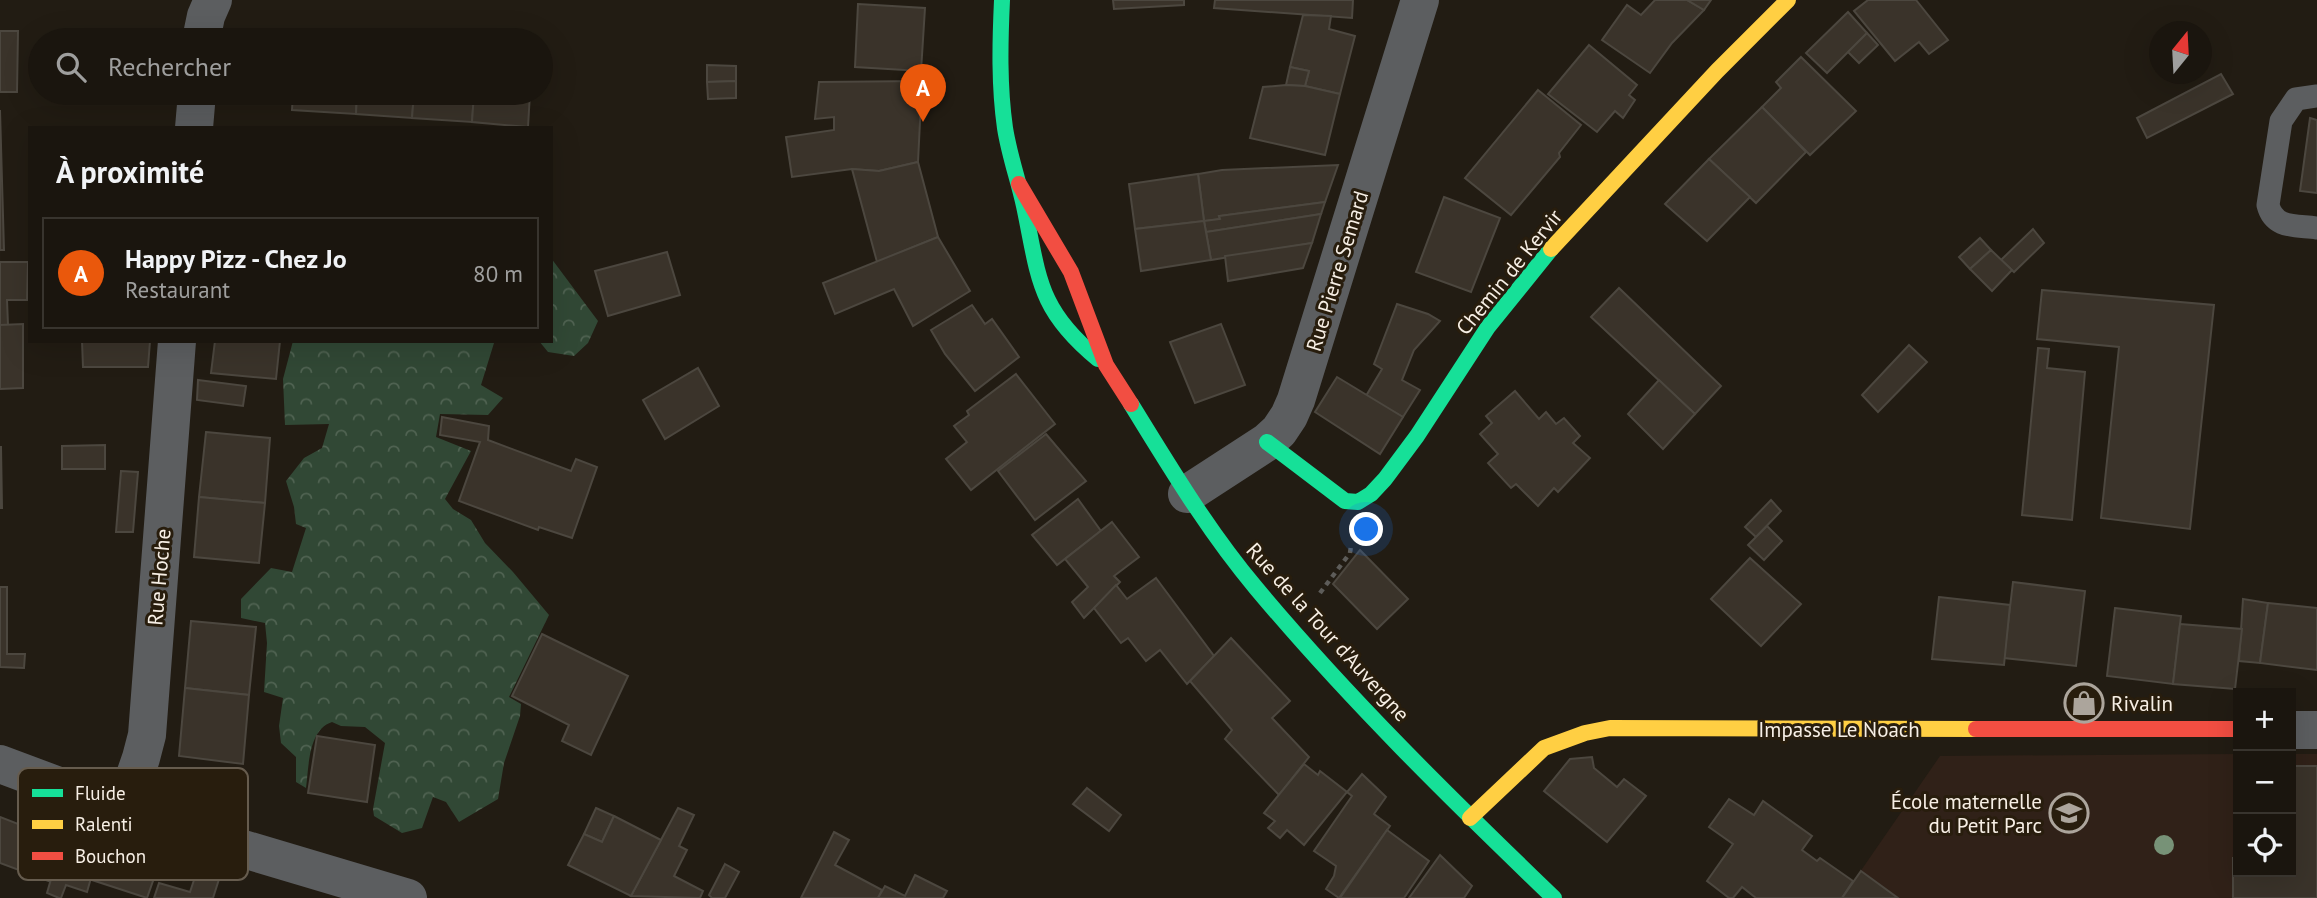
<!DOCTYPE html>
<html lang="fr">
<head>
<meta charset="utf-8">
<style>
  :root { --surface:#1a150e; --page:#231e17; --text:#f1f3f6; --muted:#9f9f9e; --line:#38342e; --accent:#ea580c }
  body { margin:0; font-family:"PT Sans",sans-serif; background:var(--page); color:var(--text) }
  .controls { position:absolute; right:21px; bottom:21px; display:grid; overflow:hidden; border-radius:0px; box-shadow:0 7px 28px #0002 }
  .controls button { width:63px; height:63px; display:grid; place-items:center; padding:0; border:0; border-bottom:2px solid var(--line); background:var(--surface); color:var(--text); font:35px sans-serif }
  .compass { position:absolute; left:2149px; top:21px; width:63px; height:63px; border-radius:50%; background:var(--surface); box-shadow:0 7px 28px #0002; rotate:18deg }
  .you { position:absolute; left:1367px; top:530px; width:24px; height:24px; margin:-18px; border:5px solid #fff; border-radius:50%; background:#1a73e8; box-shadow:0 0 0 10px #1a73e833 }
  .badge { display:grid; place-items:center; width:46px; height:46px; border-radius:50%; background:var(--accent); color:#fff; font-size:23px; font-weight:700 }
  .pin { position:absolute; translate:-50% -58px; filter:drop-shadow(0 2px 4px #0008) }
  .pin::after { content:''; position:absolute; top:37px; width:24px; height:21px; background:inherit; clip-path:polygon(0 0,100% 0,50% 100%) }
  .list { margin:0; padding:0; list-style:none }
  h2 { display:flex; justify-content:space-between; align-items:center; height:91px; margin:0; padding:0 28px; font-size:30px }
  h2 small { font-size:23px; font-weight:400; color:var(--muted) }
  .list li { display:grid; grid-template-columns:46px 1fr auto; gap:21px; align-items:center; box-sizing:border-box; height:112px; margin:0 14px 14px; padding:0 14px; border:2px solid var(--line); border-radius:0px }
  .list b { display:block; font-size:26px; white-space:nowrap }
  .list p { margin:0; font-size:23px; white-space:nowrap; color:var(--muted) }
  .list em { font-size:23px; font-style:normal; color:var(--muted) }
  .icon { flex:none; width:38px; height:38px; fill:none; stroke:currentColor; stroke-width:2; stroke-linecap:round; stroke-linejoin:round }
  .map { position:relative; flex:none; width:2317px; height:898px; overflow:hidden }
  .search { position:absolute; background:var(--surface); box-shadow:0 7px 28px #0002; left:28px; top:28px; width:525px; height:77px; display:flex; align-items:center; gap:18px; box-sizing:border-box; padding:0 24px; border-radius:38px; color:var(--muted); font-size:26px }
  .panel { position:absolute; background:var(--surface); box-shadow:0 7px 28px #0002; left:28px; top:126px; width:525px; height:217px; border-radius:0px }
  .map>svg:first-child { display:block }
  .education { fill:#302118 }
  .forest { fill:url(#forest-crowns) }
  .building { fill:#3a332a; stroke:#4c473f; stroke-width:2 }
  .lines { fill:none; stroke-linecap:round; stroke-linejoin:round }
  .path { stroke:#5d5c59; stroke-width:4.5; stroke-dasharray:5 5; stroke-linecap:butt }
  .lane { stroke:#5c5e60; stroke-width:23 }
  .street { stroke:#5c5e60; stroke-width:38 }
  .fast { stroke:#16e098; stroke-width:16 }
  .slow { stroke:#ffcf43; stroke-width:16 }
  .jam { stroke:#f24e42; stroke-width:16 }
  .tree { fill:#779277 }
  .labels { text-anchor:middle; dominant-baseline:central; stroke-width:6; stroke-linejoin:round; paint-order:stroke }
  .street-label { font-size:21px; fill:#f7efe5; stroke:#281d0d }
  .poi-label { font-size:21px; fill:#f7efe5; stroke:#281d0d; text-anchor:start }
  .key { fill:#281d0d; stroke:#665c4e; stroke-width:2 }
  .key-label { font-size:19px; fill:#f7efe5 }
</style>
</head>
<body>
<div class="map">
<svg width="2317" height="898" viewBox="0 0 2317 898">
  <defs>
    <pattern id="forest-crowns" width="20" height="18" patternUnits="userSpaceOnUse" patternTransform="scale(1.75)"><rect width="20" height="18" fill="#314835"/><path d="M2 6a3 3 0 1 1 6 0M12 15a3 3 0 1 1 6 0" fill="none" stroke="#506352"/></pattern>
  </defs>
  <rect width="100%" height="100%" fill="#221c13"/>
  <path class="education" d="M2238,754v118h53v-118h26v144h-475l98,-142z"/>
  <g class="forest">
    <path d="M551,258l47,63 -10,22 -14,13 -26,-4 -9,-11h12z"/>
    <path d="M293,341h200l1,2 -13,42 22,13 -15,17 -48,-1 -4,23 35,14 -26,48 8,10 18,11 14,23 28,29 36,43 -40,82 12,7 -1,12 -16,47 -6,36 -39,23 -13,-20 -13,-5 -11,31 -20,5 -28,-17 -1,-7 12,-66 -20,-16 -24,-1 -9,-4c-24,8 -23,44 -26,66l-10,-6v-25l-15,-14 -2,-17 4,-28 -19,-6 3,-49 -2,-20 -24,-5v-19l30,-31 21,4 14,-44 -10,-4 -2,-17 -8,-26 18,-23 18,-10 7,-24 -44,1 -2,-46z"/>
  </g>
  <g class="building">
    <path d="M1113,0h71v5l-70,4z"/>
    <path d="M1215,0h138l-1,18 -138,-10z"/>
    <path d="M1655,0h32l17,10 -32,33 -22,30 -48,-33 25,-35 14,10z"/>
    <path d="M1687,0h24l-7,10z"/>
    <path d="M1868,0h48l32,40 -19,14 -10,-12 -24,19 -41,-50z"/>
    <path d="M858,4l67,4 -4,63 -66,-4z"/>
    <path d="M1848,12l19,21 -40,40 -21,-20z"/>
    <path d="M1303,15l28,1 -2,13 26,7 -15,58 -35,-8 4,-15 -19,-4z"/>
    <path d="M0,31h18l-1,61h-17z"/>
    <path d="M1867,33l11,12 -19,18 -11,-11z"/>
    <path d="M1589,45l48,40 -8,10 6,5 -12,18 -8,-7 -18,21 -49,-38z"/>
    <path d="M1801,57l55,54 -46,44 -48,-48 19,-19 -5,-6z"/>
    <path d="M707,65l29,1v15l-29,1z"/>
    <path d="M1290,67l19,4 -4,15 -19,-1z"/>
    <path d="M2221,74l12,20 -86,44 -10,-20z"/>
    <path d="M736,81v17l-28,1 -1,-17z"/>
    <path d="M922,81l-4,81 -39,9 -27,-2 -60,8 -6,-40 48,-7v-13l-19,2 4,-37z"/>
    <path d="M1286,85l19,1 35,8 -15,61 -75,-17 13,-51z"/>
    <path d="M1538,90l43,35 -22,28 1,4 -49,58 -46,-37z"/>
    <path d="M293,93h64l-1,21 -64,-4z"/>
    <path d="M357,93h57l-2,25 -56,-4z"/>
    <path d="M414,93h60l-2,29 -60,-4z"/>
    <path d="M474,93h56l-2,34 -56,-5z"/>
    <path d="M1762,107l44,45 -50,51 -47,-44z"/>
    <path d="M0,110l2,71h-2z"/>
    <path d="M2310,118l7,2v73l-17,-2z"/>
    <path d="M1709,159l41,38 -43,44 -42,-37z"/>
    <path d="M918,162l20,75 -61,25 -25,-93 27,2z"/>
    <path d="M1338,165l-13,37 -106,14 1,3 -16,2 -6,-47 24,-4z"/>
    <path d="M1198,174l6,47 -69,8 -6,-45z"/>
    <path d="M0,181h2l2,69h-4z"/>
    <path d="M1444,197l56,21 -29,74 -55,-20z"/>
    <path d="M1325,202l-4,12 -115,18 -2,-11 16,-2 -1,-3z"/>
    <path d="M1321,214l-9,29 -101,17 -5,-28z"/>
    <path d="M1204,221l7,39 -70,11 -6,-42z"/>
    <path d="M2033,229l11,14 -30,29 -13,-12z"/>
    <path d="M938,237l32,54 -57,35 -19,-37 -59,25 -12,-31z"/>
    <path d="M1980,238l11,12 -21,19 -11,-12z"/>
    <path d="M1312,243l-9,25 -75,13 -3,-25z"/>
    <path d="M1991,250l21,20 -20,21 -22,-22z"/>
    <path d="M667,252l13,43 -72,21 -13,-45z"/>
    <path d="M0,262h28l-1,38h-20l1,25h-8z"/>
    <path d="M1619,288l102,98 -26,28 -104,-97z"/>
    <path d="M2042,290l172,15 -24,224 -89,-11 18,-171 -82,-8z"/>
    <path d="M1397,304l31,10 12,7 -26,29 -12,30 18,10 -17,27 -37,-21 16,-27 -8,-5z"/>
    <path d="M972,305l13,19 7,-5 27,38 -44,34 -30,-37 -14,-24z"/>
    <path d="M23,324v64l-23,1v-64z"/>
    <path d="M1221,324l24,61 -50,18 -25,-61z"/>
    <path d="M82,341h68l-2,26h-65z"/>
    <path d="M215,341h65l-4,38 -65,-6z"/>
    <path d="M1909,345l18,17 -49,50 -16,-17z"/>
    <path d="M2038,348l11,1 -2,19 38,4 -13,148 -50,-5z"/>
    <path d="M698,368l21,38 -54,33 -22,-39z"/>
    <path d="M1016,374l39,50 -84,66 -25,-31 21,-17 -13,-16 15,-11 -2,-4z"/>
    <path d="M1337,377l66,40 -23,37 -65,-42z"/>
    <path d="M198,380l48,6 -3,20 -46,-6z"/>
    <path d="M1659,380l36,34 -32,35 -35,-35z"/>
    <path d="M1515,391l24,28 7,-7 10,12 8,-6 16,18 -7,7 17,15 -32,34 -4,-4 -16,18 -22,-22 -5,4 -23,-25 10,-9 -18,-20 12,-11 -6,-7z"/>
    <path d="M442,417l47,9 -1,14 83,31 5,-12 21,8 -25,71 -33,-11 -1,3 -79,-29 21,-59 -40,-7z"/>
    <path d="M206,432l64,6 -5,65 -66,-6z"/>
    <path d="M1046,434l40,47 -51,39 -37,-49z"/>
    <path d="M105,445v24h-43v-23z"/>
    <path d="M0,447h1l1,61h-2z"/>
    <path d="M121,471l17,1 -5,60h-17z"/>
    <path d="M199,497l66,6 -6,60 -65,-6z"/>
    <path d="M1078,499l23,32 -44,34 -25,-30z"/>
    <path d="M1771,500l10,11 -25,26 -11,-10z"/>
    <path d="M1112,522l27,35 -25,19 6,6 -36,36 -12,-16 16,-15 -23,-28z"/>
    <path d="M1767,526l15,15 -18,19 -16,-15z"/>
    <path d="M1360,550l48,49 -31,30 -44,-45z"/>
    <path d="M1750,558l51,46 -40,42 -50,-47z"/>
    <path d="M1156,578l58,78 -27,28 -27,-34 -14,11 -18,-23 -7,5 -27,-35 22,-23 11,14z"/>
    <path d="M2013,582l72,9 -9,75 -72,-8z"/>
    <path d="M0,587h7v67h18l-1,14 -24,-1z"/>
    <path d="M1939,597l71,8 -6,60 -72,-6z"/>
    <path d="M2243,599l25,4 -8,60 -21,-2z"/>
    <path d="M2268,603l49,5v62l-57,-7z"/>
    <path d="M2115,608l66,8 -8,68 -66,-8z"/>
    <path d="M191,621l65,6 -7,68 -64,-7z"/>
    <path d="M2180,624l62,5 -7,60 -62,-5z"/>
    <path d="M542,634l86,42 -37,79 -29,-14 7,-16 -57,-29z"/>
    <path d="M1231,638l59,63 -18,17 37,39 -30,38 -54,-56 7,-9 -42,-49z"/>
    <path d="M185,688l64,7 -6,69 -64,-8z"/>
    <path d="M317,736l58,9 -8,57 -59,-9z"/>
    <path d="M1592,757l2,11 23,19 7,-8 22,17 -39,46 -63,-51 26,-32z"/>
    <path d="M1304,764l14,11 2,-4 27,21 -43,53 -17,-15 -7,8 -12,-10 7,-7 -11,-8z"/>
    <path d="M2291,766h26v132h-84v-40h5v14h53l2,-40h-2z"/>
    <path d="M1362,774l24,23 -12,17 16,12 -51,72 -13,-9 8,-13 2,-10 -22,-15 38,-55 -5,-4z"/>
    <path d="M1087,788l34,27 -12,16 -36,-27z"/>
    <path d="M1729,799l25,16 9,-14 49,35 -10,14 15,11 3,-3 33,23 -11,17h-86l-14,-11 -9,11h-4l-22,-17 26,-37 -24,-17z"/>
    <path d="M596,808l18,8 -12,26 -18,-8z"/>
    <path d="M678,808l16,7 -15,31 8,4 -13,26 29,15 -3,7 -69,-2z"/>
    <path d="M614,816l47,24 -30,56 -63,-31 16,-31 18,8z"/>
    <path d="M0,817l62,24 -11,41 -51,-19z"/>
    <path d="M67,824l36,12 -16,56 -21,-7 -5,13h-2l-12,-5z"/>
    <path d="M1387,830l42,31 -25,37h-64z"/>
    <path d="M834,832l15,8 -14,25 47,25 -4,8h-77z"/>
    <path d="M103,836l58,22 -14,40 -58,-19z"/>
    <path d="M1440,855l32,31 -8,12h-55z"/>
    <path d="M725,864l14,8 -14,26h-13l-3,-3z"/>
    <path d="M198,868l22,8 -7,22h-59l5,-15 31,9z"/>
    <path d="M1861,871l37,27h-56z"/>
    <path d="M915,875l32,16 -4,7h-65l7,-12 20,10z"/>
  </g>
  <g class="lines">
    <path class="path" d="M1320,593l30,-40 1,-7"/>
    <path class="lane" d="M2317,96l-21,3 -15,22 -13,84c6,24 28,20 49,23"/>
    <g class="street">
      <path d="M201,40l5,-24 7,-16"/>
      <path d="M194,128l3,-35"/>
      <path d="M1187,494l80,-52 12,-11 10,-15 7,-16 124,-400"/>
      <path d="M2291,730h26"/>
      <path d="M0,764l163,61 245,73"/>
      <path d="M123,810l18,-52 6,-23 30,-394"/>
    </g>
    <g class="fast">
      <path d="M1002,0c-2,43 -3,86 3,128 4,26 13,51 19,78 15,71 13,103 74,153"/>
      <path d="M1131,404c39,63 77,127 125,184 92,110 195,211 298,310"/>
      <path d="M1267,442l78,59 13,1 13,-8 14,-15 32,-43 71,-109 63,-78"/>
    </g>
    <g class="slow">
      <path d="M1551,249l166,-178 71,-71"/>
      <path d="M1470,818l74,-70 41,-15 25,-5 366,1"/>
    </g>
    <g class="jam">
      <path d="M1019,184l52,88 35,93 25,39"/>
      <path d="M1976,729h262"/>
    </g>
  </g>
  <circle class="tree" cx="2164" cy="845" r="10"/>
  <defs>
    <g id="shop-ring" transform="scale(2.0125)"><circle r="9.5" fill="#281d0d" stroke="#aca59c" stroke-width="1.5"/><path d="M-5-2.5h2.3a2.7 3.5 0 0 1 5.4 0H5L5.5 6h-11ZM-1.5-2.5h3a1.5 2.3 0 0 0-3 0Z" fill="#aca59c"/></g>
    <g id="school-ring" transform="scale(2.0125)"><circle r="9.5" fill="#281d0d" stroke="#aca59c" stroke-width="1.5"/><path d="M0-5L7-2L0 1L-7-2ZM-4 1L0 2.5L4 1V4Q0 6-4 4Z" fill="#aca59c"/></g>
  </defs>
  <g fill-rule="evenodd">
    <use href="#shop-ring" x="2084" y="703"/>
    <use href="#school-ring" x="2069" y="813"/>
  </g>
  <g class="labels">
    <g class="street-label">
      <text transform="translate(1337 271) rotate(-73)">Rue Pierre Semard</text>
      <text transform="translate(1509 272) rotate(-51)">Chemin de Kervir</text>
      <text transform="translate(159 577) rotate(-85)">Rue Hoche</text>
      <text transform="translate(1328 632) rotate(48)">Rue de la Tour d'Auvergne</text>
      <text x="1839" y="729">Impasse Le Noach</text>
    </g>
    <g class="poi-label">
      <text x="2111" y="703">Rivalin</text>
      <text x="2042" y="801" text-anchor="end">École maternelle<tspan x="2042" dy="24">du Petit Parc</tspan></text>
    </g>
  </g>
  <rect x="18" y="768" width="230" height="112" rx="10" class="key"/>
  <rect x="32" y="789" width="31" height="8" fill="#16e098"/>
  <rect x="32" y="820" width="31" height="9" fill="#ffcf43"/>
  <rect x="32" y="852" width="31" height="8" fill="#f24e42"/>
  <g class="key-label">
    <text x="75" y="800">Fluide</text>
    <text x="75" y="831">Ralenti</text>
    <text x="75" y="863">Bouchon</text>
  </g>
</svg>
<div class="controls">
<button>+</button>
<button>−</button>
<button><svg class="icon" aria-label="locate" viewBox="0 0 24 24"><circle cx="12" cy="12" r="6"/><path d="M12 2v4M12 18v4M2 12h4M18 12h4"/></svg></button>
</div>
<svg class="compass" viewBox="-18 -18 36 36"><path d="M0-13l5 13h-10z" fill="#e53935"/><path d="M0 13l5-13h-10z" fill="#9f9f9e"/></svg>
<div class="you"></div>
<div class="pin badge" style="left:923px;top:122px">A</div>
<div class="search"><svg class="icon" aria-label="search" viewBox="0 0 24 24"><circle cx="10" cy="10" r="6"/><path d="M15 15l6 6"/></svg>Rechercher</div>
<section class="panel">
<h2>À proximité<small></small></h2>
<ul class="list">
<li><span class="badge">A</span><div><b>Happy Pizz - Chez Jo</b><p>Restaurant</p></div><em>80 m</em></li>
</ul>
</section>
</div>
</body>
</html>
